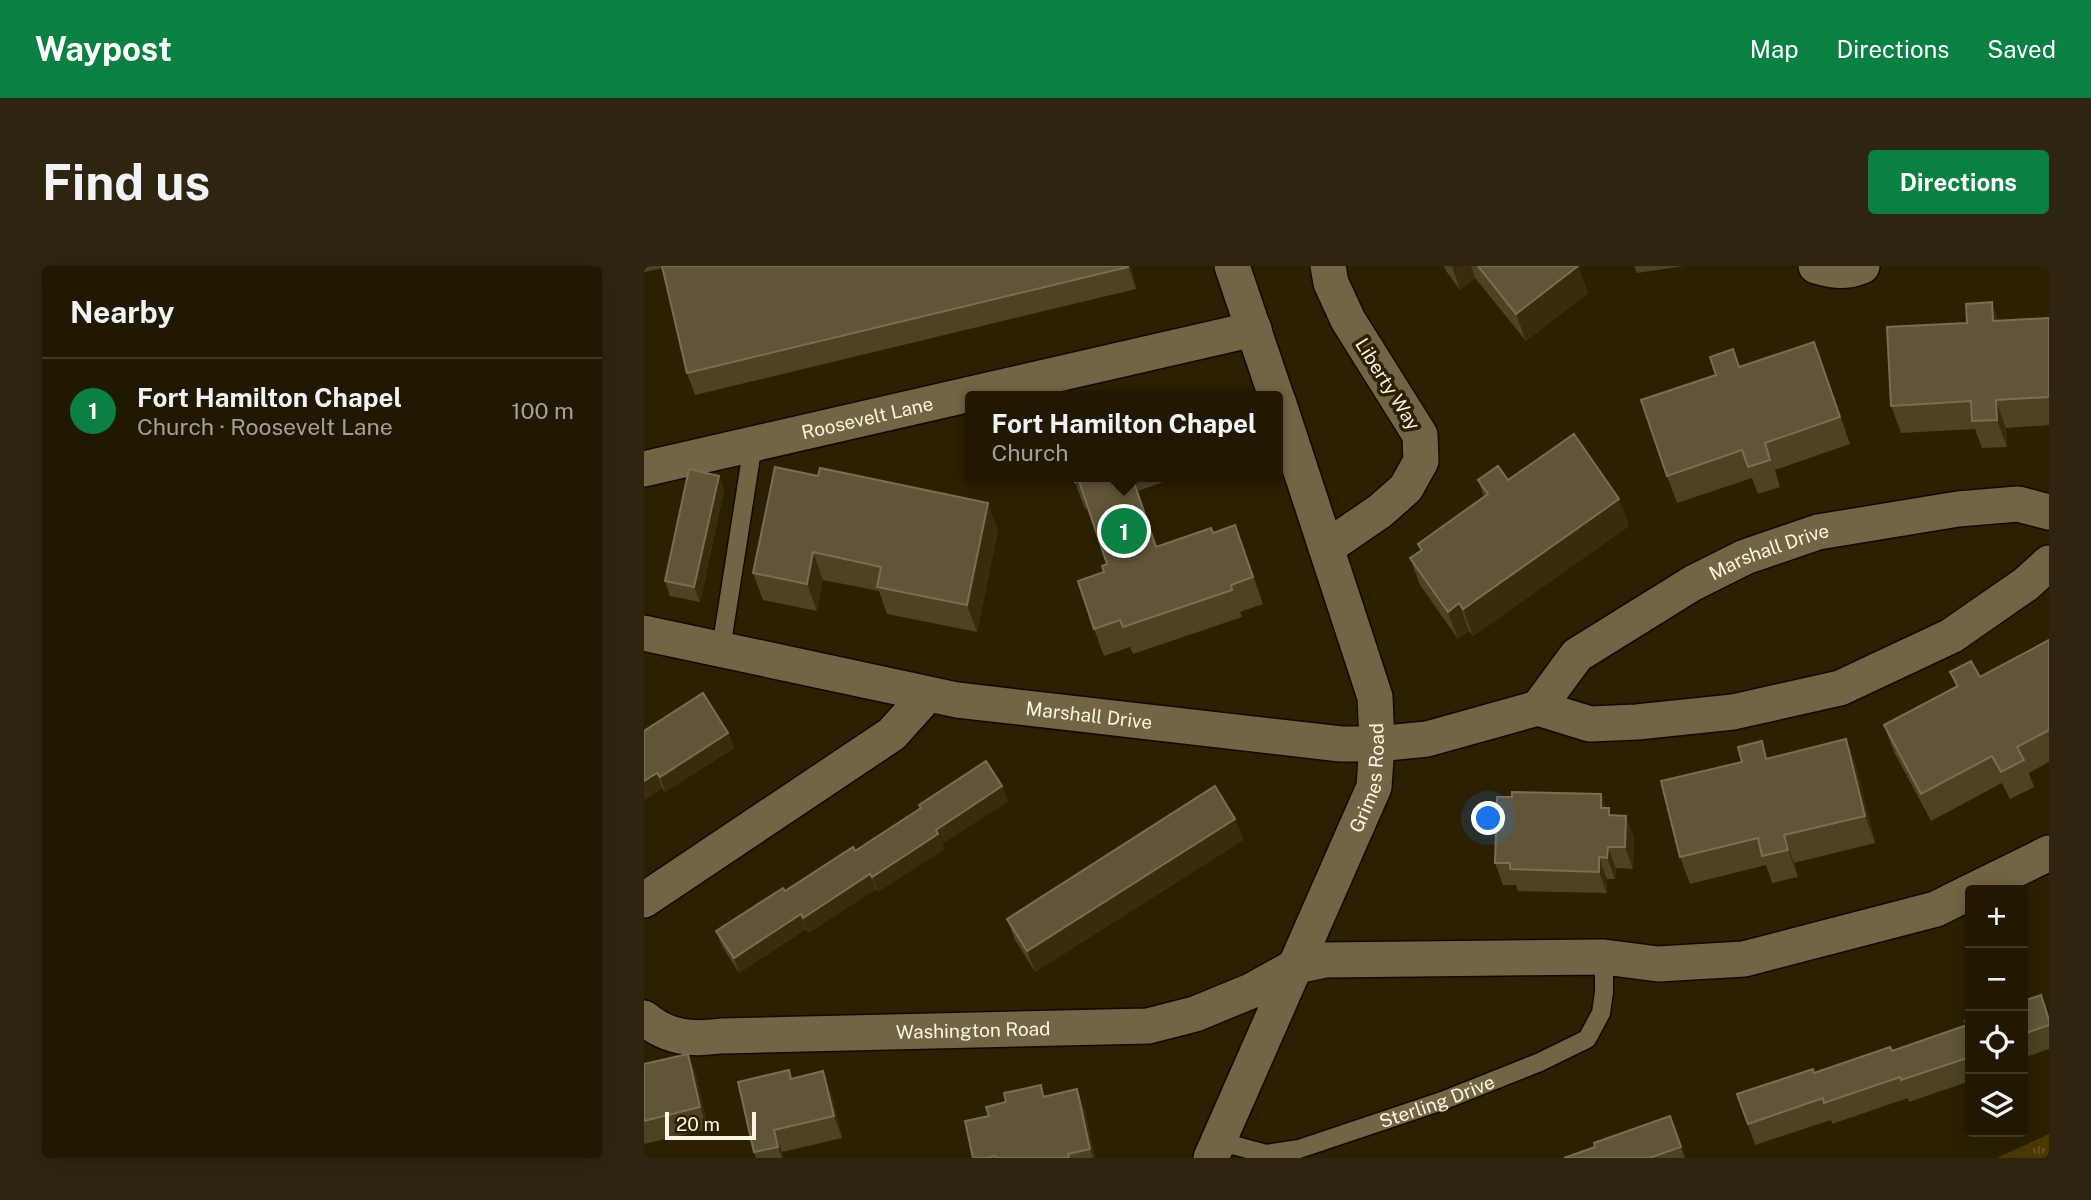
<!DOCTYPE html>
<html lang="en">
<head>
<meta charset="utf-8">
<style>
  :root { --surface:#201801; --page:#2d2510; --text:#f1f3f6; --muted:#a2a099; --line:#3d3723; --accent:#0b8043 }
  body { margin:0; font-family:"Public Sans",sans-serif; background:var(--page); color:var(--text) }
  .controls { position:absolute; right:21px; bottom:21px; display:grid; overflow:hidden; border-radius:7px; box-shadow:0 4px 18px #0003 }
  .controls button { width:63px; height:63px; display:grid; place-items:center; padding:0; border:0; border-bottom:2px solid var(--line); background:var(--surface); color:var(--text); font:35px sans-serif }
  .scale { position:absolute; left:21px; bottom:18px; width:91px; box-sizing:border-box; padding-left:7px; border:4px solid #fcf5e3; border-top:0; font-size:19px; line-height:24px; white-space:nowrap; color:#fcf5e3; -webkit-text-stroke:5px #2b2001; paint-order:stroke }
  .you { position:absolute; left:845px; top:553px; width:24px; height:24px; margin:-18px; border:5px solid #fff; border-radius:50%; background:#1a73e8; box-shadow:0 0 0 10px #1a73e833 }
  .badge { display:grid; place-items:center; width:46px; height:46px; border-radius:50%; background:var(--accent); color:#fff; font-size:23px; font-weight:700 }
  .pin { position:absolute; translate:-50% -50%; border:4px solid #fff; box-shadow:0 2px 7px #0006 }
  .popup { position:absolute; left:321px; top:125px; width:318px; height:91px; box-sizing:border-box; display:grid; place-content:center; border-radius:7px; background:var(--surface); filter:drop-shadow(0 2px 5px #0005); font-size:23px; white-space:nowrap; color:var(--muted) }
  .popup b { font-size:26px; color:var(--text) }
  .popup::after { content:''; position:absolute; left:50%; top:100%; margin-left:-14px; border:14px solid transparent; border-top-color:var(--surface) }
  .list { margin:0; padding:0; list-style:none }
  h2 { display:flex; justify-content:space-between; align-items:center; height:91px; margin:0; padding:0 28px; font-size:30px }
  h2 small { font-size:23px; font-weight:400; color:var(--muted) }
  .list li { display:grid; grid-template-columns:46px 1fr auto; gap:21px; align-items:center; box-sizing:border-box; height:105px; padding:0 28px; border-top:2px solid var(--line) }
  .list b { display:block; font-size:26px; white-space:nowrap }
  .list p { margin:0; font-size:23px; white-space:nowrap; color:var(--muted) }
  .list em { font-size:23px; font-style:normal; color:var(--muted) }
  .icon { flex:none; width:38px; height:38px; fill:none; stroke:currentColor; stroke-width:2; stroke-linecap:round; stroke-linejoin:round }
  .map { position:relative; flex:none; width:1405px; height:892px; overflow:hidden; border-radius:7px }
  header { display:flex; align-items:center; gap:42px; box-sizing:border-box; height:98px; padding:0 35px; background:var(--accent); color:#fff }
  header strong { font-size:33px }
  nav { display:flex; gap:38px; margin-inline-start:auto; font-size:24px }
  .intro { display:flex; align-items:center; justify-content:space-between; box-sizing:border-box; height:168px; padding:0 42px }
  h1 { margin:0; font-size:49px }
  .button { padding:18px 32px; border-radius:7px; background:var(--accent); color:#fff; font-size:24px; font-weight:700 }
  main { display:flex; gap:42px; padding:0 42px }
  aside { flex:1; background:var(--surface); border-radius:7px; box-shadow:0 4px 18px #0003 }
  .map>svg:first-child { display:block }
  .grass { fill:url(#grass-tufts) }
  .lines { fill:none; stroke-linecap:round; stroke-linejoin:round }
  .lane-casing { stroke:#120a00; stroke-width:21 }
  .street-casing { stroke:#120a00; stroke-width:38 }
  .lane { stroke:#726545; stroke-width:18 }
  .street { stroke:#726545; stroke-width:35 }
  .wall { fill:#4d4223 }
  .shaded-wall { fill:#382c0d }
  .building { fill:#605538; stroke:#786e53; stroke-width:2 }
  .labels { text-anchor:middle; dominant-baseline:central; stroke-width:7; stroke-linejoin:round; paint-order:stroke }
  .street-label { font-size:19px; fill:#fcf5e3; stroke:#2b2001 }
</style>
</head>
<body>
<header>
<strong>Waypost</strong>
<nav><a>Map</a><a>Directions</a><a>Saved</a></nav>
</header>
<div class="intro"><h1>Find us</h1><a class="button">Directions</a></div>
<main>
<aside>
<h2>Nearby<small></small></h2>
<ul class="list">
<li><span class="badge">1</span><div><b>Fort Hamilton Chapel</b><p>Church · Roosevelt Lane</p></div><em>100 m</em></li>
</ul>
</aside>
<div class="map">
<svg width="1405" height="892" viewBox="0 0 1405 892">
  <defs>
    <pattern id="grass-tufts" width="24" height="20" patternUnits="userSpaceOnUse" patternTransform="scale(1.75)"><rect width="24" height="20" fill="#4b3900"/><path d="M3 7l-1-3M5 7V3M7 7l1-3M15 17l-1-3M17 17v-4M19 17l1-3" fill="none" stroke="#665625"/></pattern>
  </defs>
  <rect width="100%" height="100%" fill="#2b2001"/>
  <path class="grass" d="M1405,868v24h-52z"/>
  <g class="lines">
    <g class="lane-casing">
      <g id="lane">
        <path d="M77,383l32,-205"/>
        <path id="s1" d="M574,875l48,13 33,-5 143,-48 98,-39 47,-23 14,-26 3,-21v-35"/>
      </g>
    </g>
    <g class="street-casing">
      <g id="street">
        <path d="M588,0l44,130"/>
        <path d="M1172,0c17,5 29,7 46,0"/>
        <path id="s2" d="M0,203l610,-140"/>
        <path d="M682,282l54,-37 26,-23 15,-27 -1,-26 -72,-115 -17,-37 -3,-17"/>
        <path id="s3" d="M0,367l313,67 384,44h36l50,-5 111,-31 52,16 47,-2 96,-10 107,-24 111,-52 75,-52 23,-21"/>
        <path id="s4" d="M894,442l39,-53 116,-72 52,-26 73,-25 140,-23 60,-5 31,8"/>
        <path d="M1330,624l75,-37"/>
        <path d="M0,634l248,-166 35,-39"/>
        <path id="s5" d="M0,752c23,20 48,22 77,18l427,-10 47,-12 56,-23 45,-25 29,-6 279,-3 54,7 86,-5 192,-50 34,-17"/>
        <path id="s6" d="M567,892l163,-371 3,-43 -2,-47 -97,-296"/>
      </g>
    </g>
    <use href="#lane" class="lane"/>
    <use href="#street" class="street"/>
  </g>
  <g class="wall">
    <path d="M0,0h487l5,23 -441,106 -8,-22 -24,-105 -19,4z"/>
    <path d="M800,0h134l10,27 -62,48 -51,-63 -15,12 -14,-19z"/>
    <path d="M990,0h50l-47,7z"/>
    <path d="M1348,36l6,19 51,-3v107l-43,3 1,19 -25,1 -7,-19 -74,4 -10,-27 76,-83z"/>
    <path d="M1095,101l85,2 26,75 -75,26 5,17 -22,7 -6,-16 -75,25 -10,-27z"/>
    <path d="M131,201l223,63 -21,102 -90,-18 -8,-23 -56,-11 -6,31 -54,-11 -10,-27z"/>
    <path d="M75,210l5,14 -24,112 -30,-6 -5,-15z"/>
    <path d="M429,211h92l1,4 -28,10 19,56 56,-14 32,19 18,52 -23,8 2,5 -109,37 -3,-7 -26,9 -10,-27 10,-57 3,-8 -19,-56 -3,1z"/>
    <path d="M834,214h30l111,19 10,27 -156,110 -4,-5 -11,8 -38,-54 -10,-27 10,-7 -2,-7 66,-47z"/>
    <path d="M1405,374v122l-20,11 5,14 -24,12 -8,-16 -71,38 -37,-69 -10,-27 72,-38 -6,-15 30,5z"/>
    <path d="M0,465l84,2 6,15 -69,44 -3,-4 -18,12z"/>
    <path d="M1202,473l10,27 19,77 -81,20 4,14 -26,6 -6,-18 -76,19 -10,-27 88,-99z"/>
    <path d="M358,520l6,15 -66,43 2,5 -66,43 -2,-3 -68,44 -2,-4 -67,44 -17,-27 -6,-15 139,-80 65,-43 -1,-3z"/>
    <path d="M957,528l5,14 6,8 22,21 -1,32 -17,-1 -1,11h-8v14l-89,-2 -2,-6h-13l-8,-22 17,-66z"/>
    <path d="M591,553l8,21 -208,132 -20,-32 -8,-21z"/>
    <path d="M1379,735l26,17v31l-26,9z"/>
    <path d="M1326,753v62l-61,21 -1,-4 -76,26 -1,-4 -76,25 -18,-51 155,-43 75,-26z"/>
    <path d="M0,798l52,11 12,54 -64,15z"/>
    <path d="M148,813l39,14 11,45 -60,14 1,6h-27l-2,-6z"/>
    <path d="M397,819l4,11 32,-7 8,22 10,47h-122l16,-42 17,-14z"/>
    <path d="M1026,850l15,42h-121l31,-11z"/>
  </g>
  <g class="shaded-wall">
    <path d="M484,0h3l5,23z"/>
    <path d="M808,0h19l4,12 -15,12z"/>
    <path d="M934,0l10,27 -62,48 -10,-27z"/>
    <path d="M1348,36l9,28 -8,-9z"/>
    <path d="M1352,134l10,28 1,19 -10,-27z"/>
    <path d="M75,210l5,14 -24,112 -6,-15z"/>
    <path d="M975,233l10,27 -156,110 -10,-27z"/>
    <path d="M344,237l10,27 -21,102 -10,-27z"/>
    <path d="M169,286l10,28 -6,31 -10,-27z"/>
    <path d="M815,337l10,28 -11,8 -10,-27z"/>
    <path d="M84,467l6,15 -69,44 -5,-15z"/>
    <path d="M1202,473l10,27 19,77 -10,-27z"/>
    <path d="M13,507l5,15 -18,12v-19z"/>
    <path d="M358,520l6,15 -66,43 2,5 -66,43 -6,-15 64,-47z"/>
    <path d="M957,528l8,22 -8,-8z"/>
    <path d="M982,550l8,21 -1,32 -8,-22z"/>
    <path d="M591,553l8,21 -208,132 -8,-21z"/>
    <path d="M1140,569l10,28 4,14 -10,-27z"/>
    <path d="M964,581l8,21 -1,11 -8,-21z"/>
    <path d="M955,591l8,22v14l-8,-21z"/>
    <path d="M226,608l6,15 -68,44 -5,-15z"/>
    <path d="M157,648l5,15 -67,44 -5,-15z"/>
    <path d="M44,788l8,21 12,54 -8,-22z"/>
    <path d="M179,805l8,22 11,45 -8,-22z"/>
    <path d="M433,823l8,22 10,47h-2l-3,-9z"/>
    <path d="M130,864l8,22 1,6h-1l-4,-11z"/>
  </g>
  <g class="building">
    <path d="M18,0h466v1l-441,106z"/>
    <path d="M834,0h100l-62,48z"/>
    <path d="M1348,36l1,19 56,-3v79l-53,3 1,20 -25,1 -1,-20 -80,5 -4,-79 80,-4 -1,-19z"/>
    <path d="M1170,76l26,75 -75,26 5,17 -22,7 -6,-17 -75,26 -26,-76 75,-25 -6,-18 23,-8 6,18z"/>
    <path d="M930,168l45,65 -156,110 -4,-6 -11,9 -38,-54 12,-8 -4,-6 70,-50 -10,-14 20,-14 10,14z"/>
    <path d="M131,201l43,9 2,-8 168,35 -21,102 -90,-18 4,-20 -68,-15 -6,32 -54,-11z"/>
    <path d="M45,203l30,7 -25,111 -29,-6z"/>
    <path d="M429,211h59l24,70 55,-19 2,5 22,-8 18,52 -22,8 1,5 -109,37 -3,-7 -26,9 -16,-48 26,-9 -2,-6 5,-2 -28,-83 -4,1z"/>
    <path d="M1405,374v90l-32,17 7,13 -23,12 -9,-16 -71,38 -37,-69 74,-39 -8,-14 21,-11 9,16z"/>
    <path d="M59,427l25,40 -68,44 -3,-4 -13,8v-50z"/>
    <path d="M1202,473l19,77 -81,19 4,15 -26,6 -4,-18 -78,19 -19,-76 81,-19 -4,-15 24,-6 4,18z"/>
    <path d="M342,495l16,25 -66,44 2,4 -66,43 -2,-3 -67,44 -2,-4 -67,44 -18,-27 67,-43 2,3 68,-44 2,4 66,-43 -2,-3z"/>
    <path d="M571,520l20,33 -208,132 -20,-32z"/>
    <path d="M868,526l89,2v14h8v7l17,1 -1,31h-17l-1,11 -8,-1v15l-89,-3v-6h-15l2,-66h15z"/>
    <path d="M1397,729l8,25v5l-26,9v-33z"/>
    <path d="M1326,753v38l-69,23 -1,-3 -76,26 -1,-5 -75,26 -11,-30 76,-25 1,4 76,-26 2,4 75,-26 -2,-4z"/>
    <path d="M44,788l12,53 -56,14v-57z"/>
    <path d="M145,804l2,9 32,-8 11,45 -60,14 4,17 -24,5 -16,-70z"/>
    <path d="M397,819l2,12 34,-8 13,60 -22,5 1,4h-73l-1,-2 -8,2h-14l-8,-37 24,-5 -3,-9 20,-5 -2,-9z"/>
    <path d="M1026,850l11,31 -32,11h-85l31,-11 -1,-4z"/>
  </g>
  <g class="labels">
    <g class="street-label">
      <text transform="translate(744 118) rotate(58)">Liberty Way</text>
      <text stroke="none"><textPath href="#s2" startOffset="229">Roosevelt Lane</textPath></text>
      <text stroke="none"><textPath href="#s4" startOffset="285">Marshall Drive</textPath></text>
      <text stroke="none"><textPath href="#s3" startOffset="453">Marshall Drive</textPath></text>
      <text stroke="none"><textPath href="#s6" startOffset="413">Grimes Road</textPath></text>
      <text stroke="none"><textPath href="#s5" startOffset="334">Washington Road</textPath></text>
      <text stroke="none"><textPath href="#s1" startOffset="229">Sterling Drive</textPath></text>
    </g>
  </g>
</svg>
<div class="controls">
<button>+</button>
<button>−</button>
<button><svg class="icon" aria-label="locate" viewBox="0 0 24 24"><circle cx="12" cy="12" r="6"/><path d="M12 2v4M12 18v4M2 12h4M18 12h4"/></svg></button>
<button><svg class="icon" aria-label="layers" viewBox="0 0 24 24"><path d="M12 4l9 5-9 5-9-5zM3 14l9 5 9-5"/></svg></button>
</div>
<div class="scale">20 m</div>
<div class="you"></div>
<div class="pin badge" style="left:480px;top:265px">1</div>
<div class="popup"><b>Fort Hamilton Chapel</b>Church</div>
</div>
</main>
</body>
</html>
